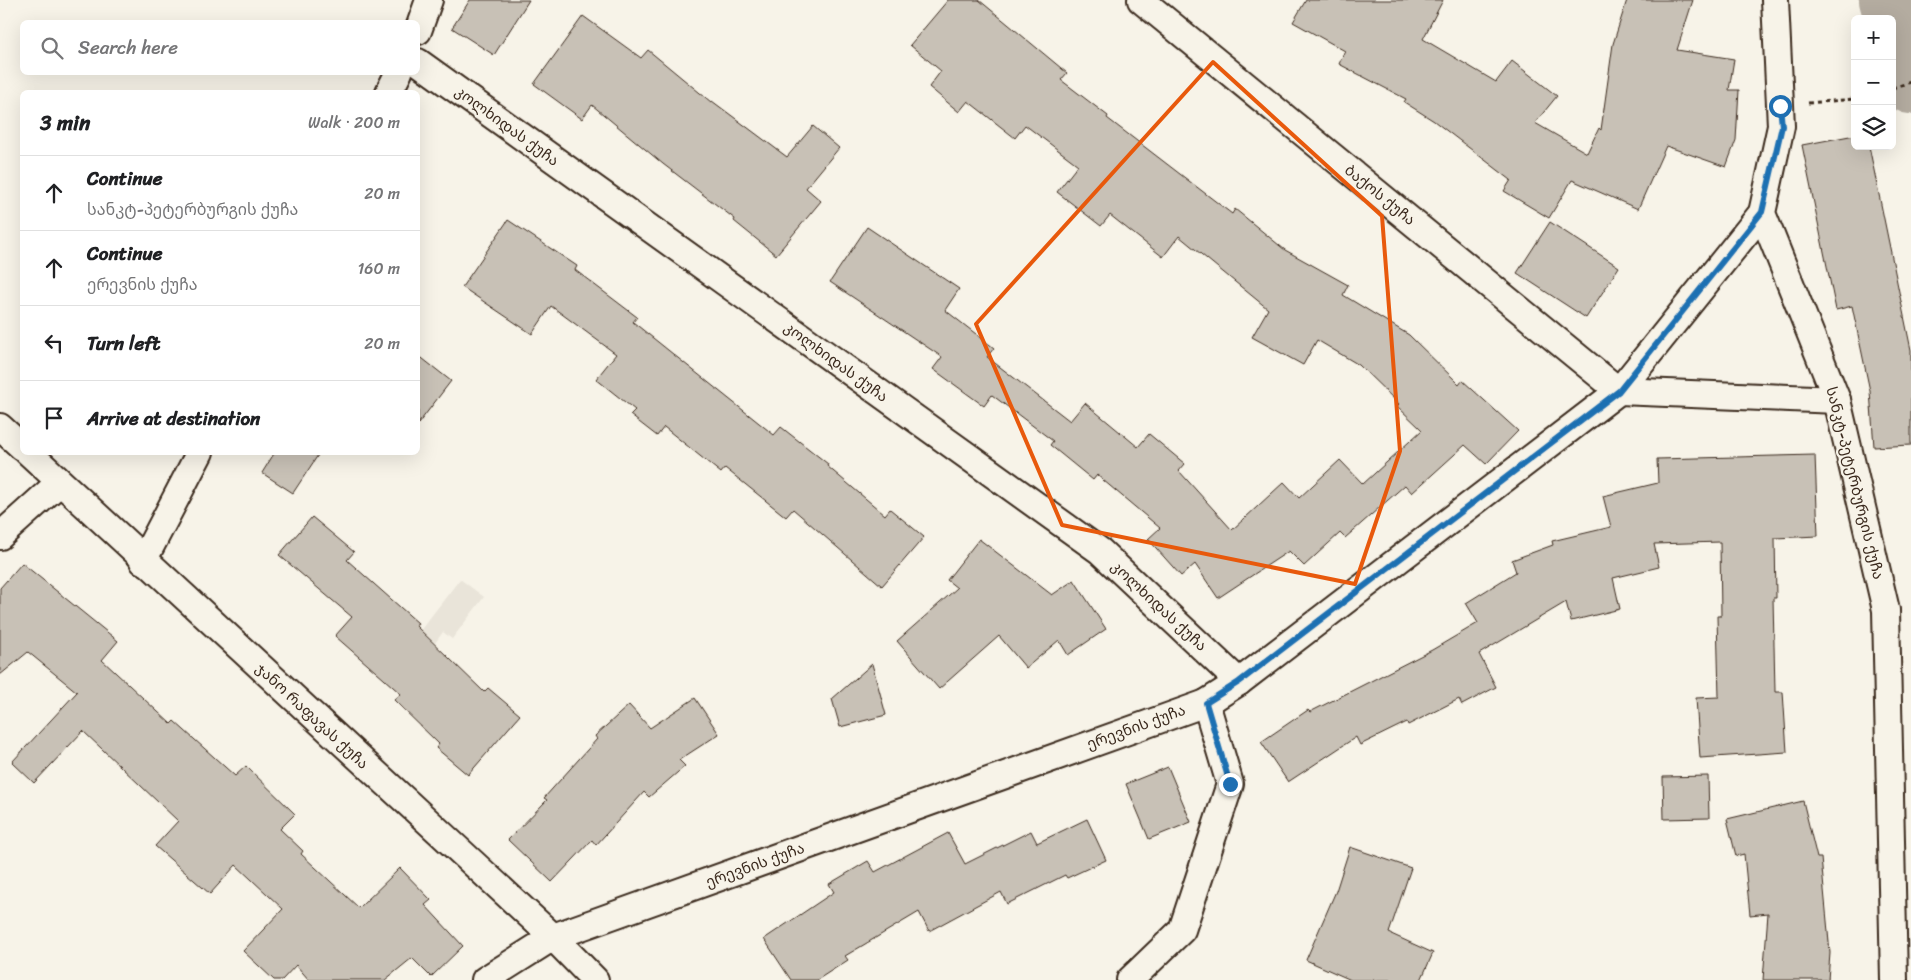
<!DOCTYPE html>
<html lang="en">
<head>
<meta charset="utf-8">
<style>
  :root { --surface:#fff; --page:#f2f2f2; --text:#202124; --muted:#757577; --line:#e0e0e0 }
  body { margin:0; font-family:Sriracha,"Noto Sans Georgian",sans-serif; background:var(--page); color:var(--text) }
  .controls { position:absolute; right:15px; top:15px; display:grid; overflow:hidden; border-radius:8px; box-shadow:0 5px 20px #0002 }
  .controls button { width:45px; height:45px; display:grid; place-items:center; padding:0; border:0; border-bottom:1px solid var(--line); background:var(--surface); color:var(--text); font:25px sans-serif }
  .stop { position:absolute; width:15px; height:15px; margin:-11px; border:4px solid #1f6fb2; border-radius:50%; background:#fff }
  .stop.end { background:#1f6fb2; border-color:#fff; box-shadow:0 1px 5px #0008 }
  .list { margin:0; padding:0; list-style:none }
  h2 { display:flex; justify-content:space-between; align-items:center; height:65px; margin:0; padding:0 20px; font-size:21px }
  h2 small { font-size:16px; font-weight:400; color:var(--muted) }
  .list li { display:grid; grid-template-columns:32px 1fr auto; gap:15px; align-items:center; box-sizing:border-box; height:75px; padding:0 20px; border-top:1px solid var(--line) }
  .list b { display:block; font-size:19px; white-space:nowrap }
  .list p { margin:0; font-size:16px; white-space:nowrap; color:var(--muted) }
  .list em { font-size:16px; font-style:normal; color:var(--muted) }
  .icon { flex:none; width:28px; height:28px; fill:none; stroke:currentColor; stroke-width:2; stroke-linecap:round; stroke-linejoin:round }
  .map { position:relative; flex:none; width:1911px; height:980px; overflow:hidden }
  .search { position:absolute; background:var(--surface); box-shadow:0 5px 20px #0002; left:20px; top:20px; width:400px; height:55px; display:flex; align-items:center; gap:12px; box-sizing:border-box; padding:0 18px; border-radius:8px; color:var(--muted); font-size:19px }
  .panel { position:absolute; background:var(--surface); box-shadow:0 5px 20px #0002; left:20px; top:90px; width:400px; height:365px; border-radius:8px }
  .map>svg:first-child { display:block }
  .built { fill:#e9e4d9 }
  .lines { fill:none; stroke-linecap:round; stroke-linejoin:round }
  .river { stroke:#b4aca0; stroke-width:58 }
  .building { fill:#c8c1b6; stroke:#3b2a1e }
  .minor-casing { stroke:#3b2a1e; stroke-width:30 }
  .path { stroke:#3b2a1e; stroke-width:3; stroke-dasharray:4 4; stroke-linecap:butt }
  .minor { stroke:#f7f3e8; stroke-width:26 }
  .route { stroke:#1f6fb2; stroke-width:6 }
  .marked { fill:none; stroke:#e8590c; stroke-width:4; stroke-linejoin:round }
  .labels { text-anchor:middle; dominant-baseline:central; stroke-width:4.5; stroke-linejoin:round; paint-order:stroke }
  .street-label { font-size:15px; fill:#3b2a1e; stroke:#f7f3e8 }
</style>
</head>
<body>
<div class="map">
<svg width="1911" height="980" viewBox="0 0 1911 980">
  <rect width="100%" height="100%" fill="#f7f3e8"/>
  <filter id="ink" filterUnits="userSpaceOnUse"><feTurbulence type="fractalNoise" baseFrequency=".02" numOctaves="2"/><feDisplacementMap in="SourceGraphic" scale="10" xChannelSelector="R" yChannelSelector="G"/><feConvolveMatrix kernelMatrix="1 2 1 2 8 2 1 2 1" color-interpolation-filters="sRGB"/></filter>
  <g filter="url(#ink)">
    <path class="built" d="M460,579l24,18 -32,42 -9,-7 -8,11 -16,-11z"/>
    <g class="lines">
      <path class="river" d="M1888,0l23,85"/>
    </g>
    <g class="building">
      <path d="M470,0h59l-35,55 -42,-27z"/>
      <path d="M948,0h31l88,73 -6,7 47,36 -1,2 125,96 3,-5 50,41 63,35 -5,10 66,40 50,49 3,-4 56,51 -32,33 -21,-19 -53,48 -7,-8 -60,53 -5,-5 -36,33 -15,-15 -71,47 -23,-34 -14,12 -33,-37 12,-11 -63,-53 -4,5 -43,-35 3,-4 -61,-46 -8,11 -51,-37 9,-12 -112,-75 37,-55 92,62 -14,21 49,38 -7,9 83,64 15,-18 53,44 11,-13 36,30 -6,7 53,59 52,-48 15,16 41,-38 23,24 59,-54 -25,-24 2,-2 -40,-39 -42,-25 -14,25 -51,-28 16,-28 -89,-73 -16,21 -53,-42 -9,11 -44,-34 21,-27 -53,-40 -10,13 -47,-37 -9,11 -30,-25 12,-16 -31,-26z"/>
      <path d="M1306,0h137l-20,39 73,43 16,-21 45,35 -22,27 52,30 12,-25 2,2 12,-86 14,-44h66l-16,50 57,9 -5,31h10l-3,50 -10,27 -60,-21 -28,63 -66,-29 -23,38 -45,-27 7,-11 -77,-59 -30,-19 2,-3 -67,-35 6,-13 -52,-29z"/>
      <path d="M583,16l58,42 7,-8 63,52 1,-1 75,56 26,-31 26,22 -33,40 15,13 -45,54 -42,-34 1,-2 -72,-55 -71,-59 -10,14 -48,-35z"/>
      <path d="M1855,135v11h14l42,204v95l-37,2 -4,-56 -18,-85 -16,4 -34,-165z"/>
      <path d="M508,220l69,46 -2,4 62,47 -4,5 141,113 7,-8 47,37 -1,2 58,49 5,-6 34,28 -42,49 -89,-77 -7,8 -61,-49 -4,5 -57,-46 -7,9 -27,-21 5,-5 -39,-31 20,-25 -65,-48 -19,28 -70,-47z"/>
      <path d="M1550,222l69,45 -33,51 -69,-45z"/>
      <path d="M418,355l33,26 -33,43z"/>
      <path d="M275,452h45l-27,41 -31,-20z"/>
      <path d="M1815,455l3,81 -43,2 1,60h-3l2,94h8l4,60 -87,6 -4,-60 23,-1 -2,-81h4l-1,-74 -66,2 5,23 -46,11 7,31 -49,12 -5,-19 -87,52 17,33 -34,18 -3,-6 -51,26 -1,-3 -47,23 -4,-8 -68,45 -27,-40 47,-32 2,2 122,-62 46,-27 -12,-20 50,-31 -4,-12 41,-15 -1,-4 59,-14 -8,-31 55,-13 -1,-24z"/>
      <path d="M312,517l42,35 -7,8 71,63 -2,3 68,66 4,-4 32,27 -52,60 -32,-27 3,-4 -45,-44 7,-6 -66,-58 17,-19 -73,-62z"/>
      <path d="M979,539l73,56 22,-15 32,49 -38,26 -9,-15 -33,28 -27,-32 -60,53 -42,-48 60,-53 -10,-8z"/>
      <path d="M22,563l96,78 -16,19 69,64 3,-3 61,55 11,-10 49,48 -15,15 23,22 -2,3 58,54 41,-40 31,32 -6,5 38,41 -32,31 -19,-19 -27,22h-76l-13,-15 -14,15h-8l-31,-29 40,-42 -47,-44 -26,29 -55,-48 23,-25 -95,-90 -49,52 -22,-21 65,-70 -49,-40 -28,23v-87z"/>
      <path d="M872,664l14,51 -46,12 -8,-28z"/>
      <path d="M695,698l24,36 -40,26 6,6 -36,31 -5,-5 -48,53 -4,-5 -40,42 -44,-42 39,-40 -3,-2 53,-59 -2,-3 34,-31 21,23z"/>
      <path d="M1168,767l23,55 -42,17 -23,-55z"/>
      <path d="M1708,776l1,42 -45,1 -1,-42z"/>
      <path d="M1803,801l14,57h4l9,95 -2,27h-65l5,-67 -18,2 -6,-61 -8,2 -9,-37z"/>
      <path d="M1087,819l19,41 -39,18 -2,-3 -58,29 -6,-12 -72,39 -10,-19 -74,44 3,4 -31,20h-26l-27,-41 70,-47 -5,-8 39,-23 7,11 73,-39 17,31 66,-33 6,12z"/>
      <path d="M1350,847l61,21 -22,65 44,20 -12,27h-70l-45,-20 30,-69z"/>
    </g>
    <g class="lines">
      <g class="minor-casing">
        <g id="minor">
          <path d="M1141,0l478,391 218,9"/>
          <path d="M1775,0l6,126 -19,87 75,187 49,210 8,370"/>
          <path d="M418,31l11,-31"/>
          <path d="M418,62l682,489 139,131"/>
          <path d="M389,92l10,-20"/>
          <path d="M0,427l22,20"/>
          <path d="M28,452l525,485 42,43"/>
          <path d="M0,536l60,-54"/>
          <path d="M143,561l57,-109"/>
          <path d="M485,980l68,-43 653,-234 33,-21 380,-291 143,-178"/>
          <path d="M1130,980l52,-50 48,-146 -24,-81"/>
        </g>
      </g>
      <g class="path">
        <path d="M1892,88l19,-6"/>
        <path d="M1808,103l47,-4"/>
      </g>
      <use href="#minor" class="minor"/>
    </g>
  </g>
  <g class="lines" filter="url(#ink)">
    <path class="route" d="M1230,784l-24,-81 33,-21 380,-291 143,-179 20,-86 -2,-20"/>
  </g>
  <path class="marked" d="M1213,62l169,154 18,235 -45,133 -293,-59 -86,-201z"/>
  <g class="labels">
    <g class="street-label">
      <text transform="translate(507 126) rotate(36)">კოლხიდას ქუჩა</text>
      <text transform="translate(1380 195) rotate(39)">ბაქოს ქუჩა</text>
      <text transform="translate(836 362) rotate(36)">კოლხიდას ქუჩა</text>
      <text transform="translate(1855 483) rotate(76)">სანკტ-პეტერბურგის ქუჩა</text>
      <text transform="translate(1159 606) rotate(43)">კოლხიდას ქუჩა</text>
      <text transform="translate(312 716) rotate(43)">ჯანო რაფავას ქუჩა</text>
      <text transform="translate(1136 727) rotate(-20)">ერევნის ქუჩა</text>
      <text transform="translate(755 865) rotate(-20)">ერევნის ქუჩა</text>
    </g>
  </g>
</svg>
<div class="controls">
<button>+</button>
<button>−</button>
<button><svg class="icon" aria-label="layers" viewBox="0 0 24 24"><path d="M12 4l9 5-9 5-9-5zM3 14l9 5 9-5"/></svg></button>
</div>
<div class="stop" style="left:1780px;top:106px"></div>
<div class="stop end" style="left:1230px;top:784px"></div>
<div class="search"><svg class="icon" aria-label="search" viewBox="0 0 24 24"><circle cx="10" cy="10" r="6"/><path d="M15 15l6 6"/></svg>Search here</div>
<section class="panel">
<h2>3 min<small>Walk · 200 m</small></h2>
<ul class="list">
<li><svg class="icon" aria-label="ahead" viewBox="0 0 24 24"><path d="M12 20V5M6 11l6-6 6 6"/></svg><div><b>Continue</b><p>სანკტ-პეტერბურგის ქუჩა</p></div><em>20 m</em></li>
<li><svg class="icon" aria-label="ahead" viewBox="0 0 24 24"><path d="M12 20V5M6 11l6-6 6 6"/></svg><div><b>Continue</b><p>ერევნის ქუჩა</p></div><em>160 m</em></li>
<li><svg class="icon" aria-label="left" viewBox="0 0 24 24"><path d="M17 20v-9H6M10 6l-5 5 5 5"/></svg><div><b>Turn left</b></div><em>20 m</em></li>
<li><svg class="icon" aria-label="arrive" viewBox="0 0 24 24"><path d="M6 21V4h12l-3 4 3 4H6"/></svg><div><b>Arrive at destination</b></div></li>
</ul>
</section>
</div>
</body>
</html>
